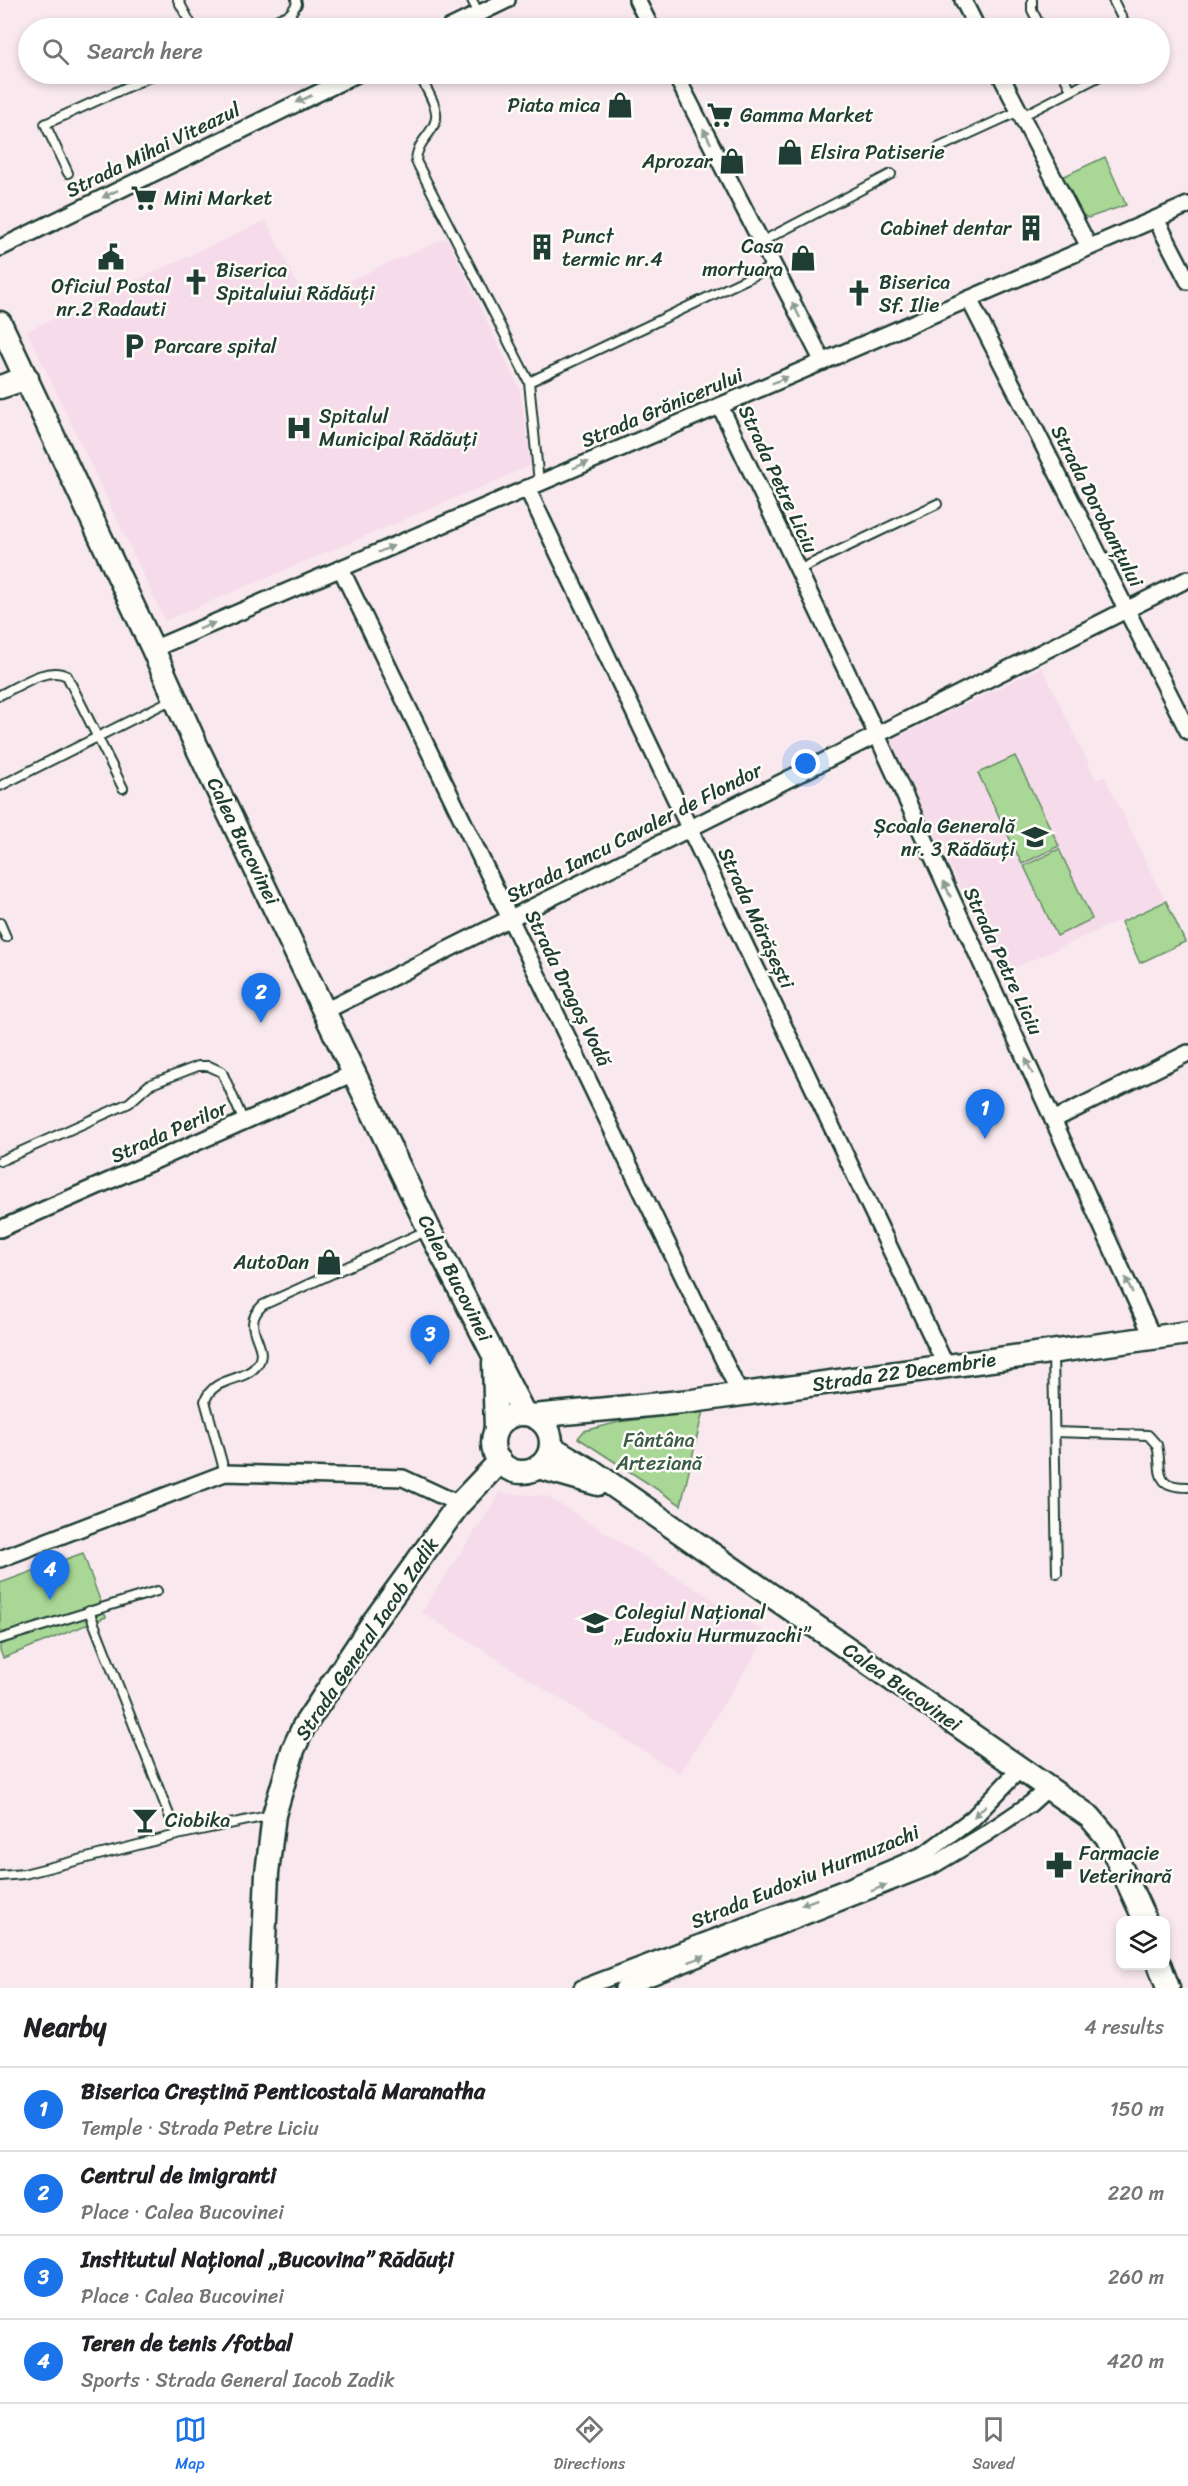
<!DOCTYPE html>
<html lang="en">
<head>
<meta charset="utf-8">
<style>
  :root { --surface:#fff; --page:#f2f2f2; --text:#202124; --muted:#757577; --line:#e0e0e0; --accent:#1a73e8 }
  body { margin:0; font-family:Sriracha,sans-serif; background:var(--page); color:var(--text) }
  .controls { position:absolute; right:18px; bottom:18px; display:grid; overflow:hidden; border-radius:12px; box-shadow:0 3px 9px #0003 }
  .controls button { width:54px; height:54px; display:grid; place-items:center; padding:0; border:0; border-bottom:2px solid var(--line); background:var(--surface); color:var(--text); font:30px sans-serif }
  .you { position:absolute; left:806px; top:764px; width:21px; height:21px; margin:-15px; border:4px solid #fff; border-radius:50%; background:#1a73e8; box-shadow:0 0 0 9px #1a73e833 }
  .badge { display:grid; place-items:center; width:39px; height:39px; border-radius:50%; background:var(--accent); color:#fff; font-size:20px; font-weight:700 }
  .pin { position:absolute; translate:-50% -50px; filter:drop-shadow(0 2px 3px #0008) }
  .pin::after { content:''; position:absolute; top:32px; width:21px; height:18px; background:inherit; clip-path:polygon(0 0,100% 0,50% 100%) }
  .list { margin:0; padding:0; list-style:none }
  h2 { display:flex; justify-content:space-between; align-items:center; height:78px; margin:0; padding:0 24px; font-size:26px }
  h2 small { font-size:20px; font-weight:400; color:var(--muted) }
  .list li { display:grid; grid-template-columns:39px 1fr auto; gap:18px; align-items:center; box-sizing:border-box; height:84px; padding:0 24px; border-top:2px solid var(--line) }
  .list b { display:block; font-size:22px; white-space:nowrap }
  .list p { margin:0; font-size:20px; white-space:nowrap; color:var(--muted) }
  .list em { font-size:20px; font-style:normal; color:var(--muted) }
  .icon { flex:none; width:33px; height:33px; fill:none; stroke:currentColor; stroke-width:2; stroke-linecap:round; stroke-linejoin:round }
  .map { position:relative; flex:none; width:1188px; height:1988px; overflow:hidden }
  .search { position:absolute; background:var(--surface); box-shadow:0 3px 9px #0003; left:18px; right:18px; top:18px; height:66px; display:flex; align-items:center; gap:15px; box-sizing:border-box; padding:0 21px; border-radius:33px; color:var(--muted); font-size:22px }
  .sheet { height:414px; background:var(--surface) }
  nav { display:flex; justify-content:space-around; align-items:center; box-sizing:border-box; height:84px; border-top:2px solid var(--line); background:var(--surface); font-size:16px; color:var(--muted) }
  nav a { display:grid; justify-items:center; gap:3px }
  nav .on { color:var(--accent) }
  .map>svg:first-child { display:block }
  .built { fill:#f6dcea }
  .green { fill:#a9d796; stroke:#648a65; stroke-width:1.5 }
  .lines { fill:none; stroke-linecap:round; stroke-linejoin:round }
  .lane-casing { stroke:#1f3d34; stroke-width:12 }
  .street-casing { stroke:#1f3d34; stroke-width:20 }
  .secondary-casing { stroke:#1f3d34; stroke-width:27 }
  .lane { stroke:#fdfcf7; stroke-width:8 }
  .street { stroke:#fdfcf7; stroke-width:15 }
  .secondary { stroke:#fdfcf7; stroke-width:22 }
  .oneway { fill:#8e9c96 }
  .labels { text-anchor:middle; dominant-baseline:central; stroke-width:5; stroke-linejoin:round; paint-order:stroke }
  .poi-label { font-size:20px; fill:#1f3d34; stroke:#fdfcf7; text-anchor:start }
  .street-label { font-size:20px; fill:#1f3d34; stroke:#fdfcf7 }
  .park-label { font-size:20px; fill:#3b5c48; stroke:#fdfcf7 }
</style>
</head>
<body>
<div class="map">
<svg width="1188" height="1988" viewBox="0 0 1188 1988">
  <rect width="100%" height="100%" fill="#f9e9ef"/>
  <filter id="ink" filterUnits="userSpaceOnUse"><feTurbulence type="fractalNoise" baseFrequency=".0167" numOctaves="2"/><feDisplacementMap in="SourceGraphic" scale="12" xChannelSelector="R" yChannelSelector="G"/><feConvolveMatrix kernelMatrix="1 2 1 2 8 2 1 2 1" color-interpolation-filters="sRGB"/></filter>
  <g filter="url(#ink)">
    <g class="built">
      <path d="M266,220l39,80 142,-63 73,153 11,76 -366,155 -138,-290z"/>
      <path d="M1042,667l54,112 9,-2 60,123 -161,73 -117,-231z"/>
      <path d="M500,1493l47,3 221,138 -88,140 -259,-162z"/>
    </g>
    <g class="green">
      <path d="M1105,157l21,48 -38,13 -10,-6 -16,-35z"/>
      <path d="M1015,756l44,90 -37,18 -44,-91z"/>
      <path d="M1059,849l33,70 -35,17 -33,-70z"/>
      <path d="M1166,901l19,41 -45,21 -19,-41z"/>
      <path d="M703,1411l-22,94 -103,-67 6,-7 35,-9z"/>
      <path d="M83,1553l23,64 -103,41 -3,-8v-67z"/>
    </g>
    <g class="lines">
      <g class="lane-casing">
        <g id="lane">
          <path d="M178,0l15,28"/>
          <path d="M472,0l7,14"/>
          <path d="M1032,0v10l9,18"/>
          <path d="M1113,0l14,28"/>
          <path d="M290,14l7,14"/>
          <path d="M257,28l33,-14 7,-10 -1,-4"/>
          <path d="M321,74l8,13"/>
          <path d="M419,74c5,12 19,31 17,44 -2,16 -19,22 -20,43l113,221 10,101"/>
          <path d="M1063,74l8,16"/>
          <path d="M1022,116l82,-42"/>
          <path d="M938,148l81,-37"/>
          <path d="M68,173l-23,-49 111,-50"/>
          <path d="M761,242l130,-68"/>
          <path d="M529,382l245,-116"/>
          <path d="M798,570l139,-66"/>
          <path d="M0,695c19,-9 48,-30 67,-19l56,112"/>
          <path d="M0,786l173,-87"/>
          <path d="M0,923l6,14"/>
          <path d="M0,1161l129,-58 20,-18 49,-19h11l13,6 22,50"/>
          <path d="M1053,1353l4,220"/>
          <path d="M1055,1432l93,3 9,10c6,26 -5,42 31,42"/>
          <path d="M225,1473l-20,-72c9,-26 39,-18 52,-36 15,-20 -20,-37 6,-60l165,-75"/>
          <path d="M89,1611l88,224"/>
          <path d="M0,1639l157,-48"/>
          <path d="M0,1876l24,-2 153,-39 95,-20"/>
        </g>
      </g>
      <g class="street-casing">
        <g id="street">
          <path d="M637,0l14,28"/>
          <path d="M963,0l14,28"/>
          <path d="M449,28l58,-28"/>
          <path d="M675,74l148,288"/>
          <path d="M1000,74l89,173"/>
          <path d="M1156,219l32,62"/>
          <path d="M0,248l357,-174"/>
          <path d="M969,299l219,432"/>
          <path d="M720,406l157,329 276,603"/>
          <path d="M527,488l419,878"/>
          <path d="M341,569l399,825"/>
          <path d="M153,649l1035,-444"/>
          <path d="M325,1011l863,-432"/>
          <path d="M1053,1120l135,-67"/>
          <path d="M0,1229l354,-156"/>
          <path d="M0,1559l225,-86 178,5 56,26"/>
          <path d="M582,1988l268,-102 75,-32 48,-36 47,-49"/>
          <path d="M623,1988l309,-122 55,-33 43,-29 18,-16"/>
        </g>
      </g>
      <g class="secondary-casing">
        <g id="secondary">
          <path d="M0,323l153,326 43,96 233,484 95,185"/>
          <path d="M0,387l27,-9"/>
          <path d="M494,1363l2,67"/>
          <circle cx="522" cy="1443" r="29"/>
          <path d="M533,1416l159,-15 496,-68"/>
          <path d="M551,1447l44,26 495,344 17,20 38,83"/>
          <path d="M538,1467l60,17"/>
          <path d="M1160,1966l8,22"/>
          <path d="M262,1988l5,-115 7,-58 19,-65 11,-24 68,-102 87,-120 41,-43"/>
        </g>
      </g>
      <use href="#lane" class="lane"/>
      <use href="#street" class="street"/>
      <use href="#secondary" class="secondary"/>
    </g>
    <defs><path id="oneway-solid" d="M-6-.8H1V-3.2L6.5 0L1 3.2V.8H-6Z" transform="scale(1.5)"/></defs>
    <g class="oneway">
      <use href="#oneway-solid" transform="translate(304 99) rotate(154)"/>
      <use href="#oneway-solid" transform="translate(707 136) rotate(-117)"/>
      <use href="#oneway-solid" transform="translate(110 194) rotate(154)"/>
      <use href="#oneway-solid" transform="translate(796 310) rotate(-117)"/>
      <use href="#oneway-solid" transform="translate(780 380) rotate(-23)"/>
      <use href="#oneway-solid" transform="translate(581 465) rotate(-23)"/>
      <use href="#oneway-solid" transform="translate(386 549) rotate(-23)"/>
      <use href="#oneway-solid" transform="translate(207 626) rotate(-23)"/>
      <use href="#oneway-solid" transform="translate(947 889) rotate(-115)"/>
      <use href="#oneway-solid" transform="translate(1029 1066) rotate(-115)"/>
      <use href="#oneway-solid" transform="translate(1129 1285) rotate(-115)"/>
      <use href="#oneway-solid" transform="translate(980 1811) rotate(136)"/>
      <use href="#oneway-solid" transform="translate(879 1888) rotate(-23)"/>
      <use href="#oneway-solid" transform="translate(809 1902) rotate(159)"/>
      <use href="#oneway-solid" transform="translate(697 1959) rotate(-21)"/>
    </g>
  </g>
  <defs>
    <g id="shop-bare" transform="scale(2.07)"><path d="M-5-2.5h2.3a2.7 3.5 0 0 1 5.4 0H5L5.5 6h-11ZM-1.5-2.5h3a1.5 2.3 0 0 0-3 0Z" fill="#1f3d34" stroke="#fdfcf7" stroke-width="2.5" paint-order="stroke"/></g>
    <g id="supermarket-bare" transform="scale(2.07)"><path d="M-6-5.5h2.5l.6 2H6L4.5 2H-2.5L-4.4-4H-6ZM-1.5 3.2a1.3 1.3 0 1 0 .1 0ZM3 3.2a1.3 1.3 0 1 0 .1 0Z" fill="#1f3d34" stroke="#fdfcf7" stroke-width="2.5" paint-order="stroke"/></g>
    <g id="building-bare" transform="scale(2.07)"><path d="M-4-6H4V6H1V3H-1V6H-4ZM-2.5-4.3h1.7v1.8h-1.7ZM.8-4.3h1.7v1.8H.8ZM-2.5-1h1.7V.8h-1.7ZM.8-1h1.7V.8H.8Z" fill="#1f3d34" stroke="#fdfcf7" stroke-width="2.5" paint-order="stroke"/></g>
    <g id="civic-bare" transform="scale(2.07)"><path d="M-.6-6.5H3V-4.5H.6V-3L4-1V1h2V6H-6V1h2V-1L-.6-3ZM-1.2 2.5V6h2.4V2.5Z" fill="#1f3d34" stroke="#fdfcf7" stroke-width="2.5" paint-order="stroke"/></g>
    <g id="church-bare" transform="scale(2.07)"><path d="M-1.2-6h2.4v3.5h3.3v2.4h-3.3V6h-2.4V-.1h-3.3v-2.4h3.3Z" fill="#1f3d34" stroke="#fdfcf7" stroke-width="2.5" paint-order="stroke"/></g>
    <g id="parking-bare" transform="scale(2.07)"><path d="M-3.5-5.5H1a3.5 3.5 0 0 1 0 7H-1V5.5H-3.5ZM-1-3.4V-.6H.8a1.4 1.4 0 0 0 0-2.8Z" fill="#1f3d34" stroke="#fdfcf7" stroke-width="2.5" paint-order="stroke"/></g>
    <g id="hospital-bare" transform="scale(2.07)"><path d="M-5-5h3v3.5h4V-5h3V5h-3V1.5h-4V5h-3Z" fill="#1f3d34" stroke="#fdfcf7" stroke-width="2.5" paint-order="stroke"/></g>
    <g id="school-bare" transform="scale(2.07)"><path d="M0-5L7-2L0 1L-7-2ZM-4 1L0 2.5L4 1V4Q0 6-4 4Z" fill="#1f3d34" stroke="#fdfcf7" stroke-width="2.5" paint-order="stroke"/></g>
    <g id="bar-bare" transform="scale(2.07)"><path d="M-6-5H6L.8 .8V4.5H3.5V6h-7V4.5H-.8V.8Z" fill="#1f3d34" stroke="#fdfcf7" stroke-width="2.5" paint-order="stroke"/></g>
    <g id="pharmacy-bare" transform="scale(2.07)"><path d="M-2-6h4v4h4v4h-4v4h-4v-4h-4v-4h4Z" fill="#1f3d34" stroke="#fdfcf7" stroke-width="2.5" paint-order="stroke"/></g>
  </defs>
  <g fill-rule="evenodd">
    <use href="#shop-bare" x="620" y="105"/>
    <use href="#supermarket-bare" x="720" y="115"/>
    <use href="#shop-bare" x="790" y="152"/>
    <use href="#shop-bare" x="732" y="161"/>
    <use href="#supermarket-bare" x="144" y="198"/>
    <use href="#building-bare" x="1031" y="228"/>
    <use href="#building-bare" x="542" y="247"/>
    <use href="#civic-bare" x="111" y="257"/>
    <use href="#shop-bare" x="803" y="258"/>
    <use href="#church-bare" x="196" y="282"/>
    <use href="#church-bare" x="859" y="293"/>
    <use href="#parking-bare" x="134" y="346"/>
    <use href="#hospital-bare" x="299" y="428"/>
    <use href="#school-bare" x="1035" y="837"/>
    <use href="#shop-bare" x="329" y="1262"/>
    <use href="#school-bare" x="595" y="1623"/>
    <use href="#bar-bare" x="145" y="1820"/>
    <use href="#pharmacy-bare" x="1059" y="1865"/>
  </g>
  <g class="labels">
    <g class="poi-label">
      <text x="600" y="105" text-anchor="end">Piata mica</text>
      <text x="740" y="115">Gamma Market</text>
      <text x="810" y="152">Elsira Patiserie</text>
      <text x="712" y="161" text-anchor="end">Aprozar</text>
      <text x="164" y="198">Mini Market</text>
      <text x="1011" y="228" text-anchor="end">Cabinet dentar</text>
      <text x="562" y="236">Punct<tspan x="562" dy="23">termic nr.4</tspan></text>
      <text x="783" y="246" text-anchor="end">Casa<tspan x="783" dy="23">mortuara</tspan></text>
      <text x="216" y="270">Biserica<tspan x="216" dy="23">Spitaluiui Rădăuți</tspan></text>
      <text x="879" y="282">Biserica<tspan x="879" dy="23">Sf. Ilie</tspan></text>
      <text x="111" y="286" text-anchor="middle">Oficiul Postal<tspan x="111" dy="23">nr.2 Radauti</tspan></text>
      <text x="154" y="346">Parcare spital</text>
      <text x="319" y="416">Spitalul<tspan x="319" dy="23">Municipal Rădăuți</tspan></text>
      <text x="1015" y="826" text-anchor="end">Școala Generală<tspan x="1015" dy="23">nr. 3 Rădăuți</tspan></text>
      <text x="309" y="1262" text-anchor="end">AutoDan</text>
      <text x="615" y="1612">Colegiul Național<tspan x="615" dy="23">„Eudoxiu Hurmuzachi”</tspan></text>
      <text x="165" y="1820">Ciobika</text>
      <text x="1079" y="1853">Farmacie<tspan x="1079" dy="23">Veterinară</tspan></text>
    </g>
    <g class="street-label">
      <text transform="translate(153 150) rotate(-26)">Strada Mihai Viteazul</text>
      <text transform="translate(662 408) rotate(-23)">Strada Grănicerului</text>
      <text transform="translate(778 479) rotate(65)">Strada Petre Liciu</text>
      <text transform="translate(1097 506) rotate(63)">Strada Dorobanțului</text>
      <text transform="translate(634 833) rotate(-27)">Strada Iancu Cavaler de Flondor</text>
      <text transform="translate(243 841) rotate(64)">Calea Bucovinei</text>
      <text transform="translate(756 918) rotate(65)">Strada Mărășești</text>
      <text transform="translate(1003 961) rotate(65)">Strada Petre Liciu</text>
      <text transform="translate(568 988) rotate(64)">Strada Dragoș Vodă</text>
      <text transform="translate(169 1132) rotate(-24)">Strada Perilor</text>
      <text transform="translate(455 1278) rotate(63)">Calea Bucovinei</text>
      <text transform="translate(904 1372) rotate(-8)">Strada 22 Decembrie</text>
      <text transform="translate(367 1639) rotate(-56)">Strada General Iacob Zadik</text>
      <text transform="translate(902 1687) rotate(35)">Calea Bucovinei</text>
      <text transform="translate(805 1877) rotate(-22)">Strada Eudoxiu Hurmuzachi</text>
    </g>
    <g class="park-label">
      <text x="659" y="1440">Fântâna<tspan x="659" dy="23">Arteziană</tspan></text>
    </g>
  </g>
</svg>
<div class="controls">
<button><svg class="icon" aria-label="layers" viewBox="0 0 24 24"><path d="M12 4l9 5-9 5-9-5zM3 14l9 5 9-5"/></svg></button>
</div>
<div class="you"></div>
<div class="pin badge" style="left:985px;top:1139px">1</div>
<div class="pin badge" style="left:261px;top:1023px">2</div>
<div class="pin badge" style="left:430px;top:1365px">3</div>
<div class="pin badge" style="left:50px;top:1600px">4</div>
<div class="search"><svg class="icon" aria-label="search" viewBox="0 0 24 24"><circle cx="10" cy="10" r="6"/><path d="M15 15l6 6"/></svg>Search here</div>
</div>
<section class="sheet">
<h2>Nearby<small>4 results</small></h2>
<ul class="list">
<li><span class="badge">1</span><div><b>Biserica Creștină Penticostală Maranatha</b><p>Temple · Strada Petre Liciu</p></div><em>150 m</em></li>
<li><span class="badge">2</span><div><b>Centrul de imigranti</b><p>Place · Calea Bucovinei</p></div><em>220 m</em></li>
<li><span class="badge">3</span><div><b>Institutul Național „Bucovina” Rădăuți</b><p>Place · Calea Bucovinei</p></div><em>260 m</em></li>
<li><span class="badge">4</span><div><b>Teren de tenis /fotbal</b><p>Sports · Strada General Iacob Zadik</p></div><em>420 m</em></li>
</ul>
</section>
<nav>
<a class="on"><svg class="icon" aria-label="map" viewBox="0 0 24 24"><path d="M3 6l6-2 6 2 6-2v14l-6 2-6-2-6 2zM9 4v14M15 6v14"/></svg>Map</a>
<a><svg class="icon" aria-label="directions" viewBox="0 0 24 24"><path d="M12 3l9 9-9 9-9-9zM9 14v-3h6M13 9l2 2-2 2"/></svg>Directions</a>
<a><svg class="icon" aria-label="saved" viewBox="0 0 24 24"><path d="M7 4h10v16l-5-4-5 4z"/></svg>Saved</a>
</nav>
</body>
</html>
